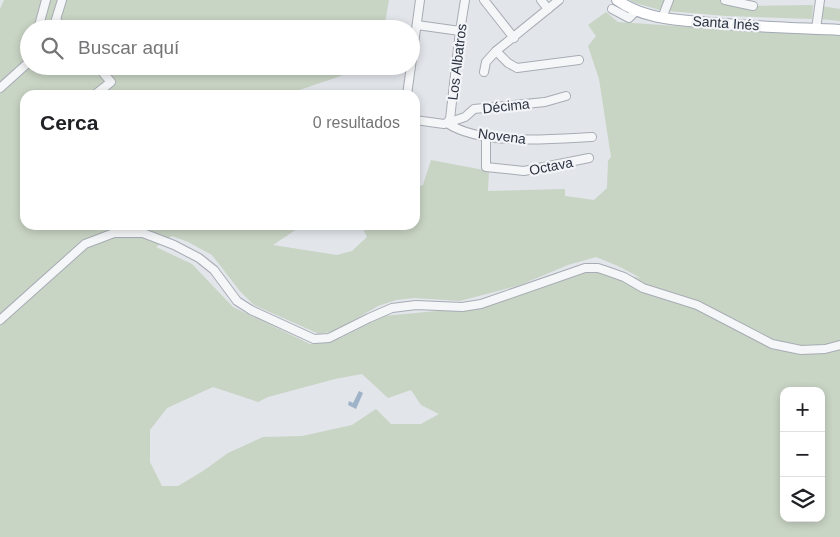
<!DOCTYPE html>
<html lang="es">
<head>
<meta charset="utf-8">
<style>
  :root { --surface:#fff; --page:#f6f6f6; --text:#202124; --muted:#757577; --line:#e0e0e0 }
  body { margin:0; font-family:Helvetica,sans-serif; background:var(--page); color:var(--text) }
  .controls { position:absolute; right:15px; bottom:15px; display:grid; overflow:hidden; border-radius:10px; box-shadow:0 2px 8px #0003 }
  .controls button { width:45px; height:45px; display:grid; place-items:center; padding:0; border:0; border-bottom:1px solid var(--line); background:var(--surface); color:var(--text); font:25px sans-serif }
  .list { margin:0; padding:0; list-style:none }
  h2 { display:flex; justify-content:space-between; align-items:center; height:65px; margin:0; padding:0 20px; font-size:21px }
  h2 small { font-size:16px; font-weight:400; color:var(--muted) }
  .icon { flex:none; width:28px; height:28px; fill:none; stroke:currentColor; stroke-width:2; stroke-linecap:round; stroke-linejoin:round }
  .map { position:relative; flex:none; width:840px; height:537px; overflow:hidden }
  .search { position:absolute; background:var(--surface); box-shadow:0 2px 8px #0003; left:20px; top:20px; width:400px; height:55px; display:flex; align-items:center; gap:12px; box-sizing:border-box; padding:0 18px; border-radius:28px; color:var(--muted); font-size:19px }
  .panel { position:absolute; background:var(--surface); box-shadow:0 2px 8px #0003; left:20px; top:90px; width:400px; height:140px; border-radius:15px }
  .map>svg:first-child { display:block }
  .green { fill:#c8d4c4; fill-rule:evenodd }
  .water { fill:#9fb3c8 }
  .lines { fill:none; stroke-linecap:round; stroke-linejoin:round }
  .minor-casing { stroke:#a7acb4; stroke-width:10 }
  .major-casing { stroke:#a2aab5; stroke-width:12 }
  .minor { stroke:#f5f6f8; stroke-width:8 }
  .major { stroke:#fff; stroke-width:10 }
  .labels { text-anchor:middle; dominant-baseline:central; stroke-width:4.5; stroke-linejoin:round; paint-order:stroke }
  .street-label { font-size:14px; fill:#2b3341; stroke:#f2f4f7 }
</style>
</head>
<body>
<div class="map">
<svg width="840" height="537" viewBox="0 0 840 537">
  <rect width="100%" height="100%" fill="#e2e5ea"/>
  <g class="green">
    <path d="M4,0h385l-5,29h-355v37h331l-5,5 -70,24h-260v130h278l-30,20 64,10 15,-4 15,-14 -6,-12h54v-37l8,-3 8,-25 58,11 -1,20 77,-2v7l29,4 13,-12 1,-27 3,-4 -12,-78 -11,-33 8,-10 -8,-11 18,-13 12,10 117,8 105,5v502h-840v-528zM172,236l16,6 24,13 27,35 15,15 65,29 16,-3 43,-25 18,-6 19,-2 45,3 60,-16 48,-20 28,-8 22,9 23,12 -36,-7 -21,-1 -105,37 -95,9 -43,22 -31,6 -77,-37 -41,-43 -36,-17zM362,374l26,24 23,-8 10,15 18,9 -18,10h-30l-15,-15 -24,16 -50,11 -39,1 -35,16 -25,18 -25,15h-16l-12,-24v-32l17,-22 46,-21 45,15 10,-5 67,-18zM784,391h37v127h-37z"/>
    <path d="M629,0h35l-4,10 -25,-7z"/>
    <path d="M672,0h51l27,6 63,-1 -1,14 -86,-3 -58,-5z"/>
    <path d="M821,6l19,3v12l-20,-2z"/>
  </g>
  <path class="water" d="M359,391l4,2 -7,16 -8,-4 1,-4 4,2z"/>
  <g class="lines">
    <g class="minor-casing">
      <g id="minor">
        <path d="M484,0l30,38"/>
        <path d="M541,0l7,9"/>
        <path d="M725,0l28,6"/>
        <path d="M612,9l17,9 7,-7"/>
        <path d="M662,18l7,-18"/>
        <path d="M56,20l8,9"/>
        <path d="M417,25l43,6"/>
        <path d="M38,29l8,-29"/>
        <path d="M53,29l9,-29"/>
        <path d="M816,29l4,-29"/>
        <path d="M496,51l12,12 9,5 62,-8"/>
        <path d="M97,66l14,16 -14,11"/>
        <path d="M411,66l9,-66"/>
        <path d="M484,72l2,-10 10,-11 63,-51"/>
        <path d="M0,88l29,-26"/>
        <path d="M407,95l4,-29"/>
        <path d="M415,120l29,4 21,-7 9,-8 71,-7 21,-6"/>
        <path d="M447,123c34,23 105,16 145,14"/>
        <path d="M447,123l3,-4 10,-88 5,-31"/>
        <path d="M486,135v32l38,4 65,-13"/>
        <path d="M0,320l85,-76 29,-11h29l31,12 25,13 15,12 23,31 14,9 63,29 15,-1 40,-20 23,-10 24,-3 46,2 19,-3 104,-36h13l9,3 17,6 19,11 54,17 75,39 29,6 24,-1 15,-4"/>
      </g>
    </g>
    <g class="major-casing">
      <path id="major" d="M617,0c28,20 63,20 96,23 42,4 85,5 127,7"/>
    </g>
    <use href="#minor" class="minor"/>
    <use href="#major" class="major"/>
  </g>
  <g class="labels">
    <g class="street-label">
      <text transform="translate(726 23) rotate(4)">Santa Inés</text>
      <text transform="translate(457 62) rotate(-83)">Los Albatros</text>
      <text transform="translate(506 106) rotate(-6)">Décima</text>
      <text transform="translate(502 136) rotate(7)">Novena</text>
      <text transform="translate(551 166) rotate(-11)">Octava</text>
    </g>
  </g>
</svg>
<div class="controls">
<button>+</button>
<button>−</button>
<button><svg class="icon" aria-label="layers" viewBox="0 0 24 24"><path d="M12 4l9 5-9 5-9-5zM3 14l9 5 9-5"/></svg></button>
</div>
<div class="search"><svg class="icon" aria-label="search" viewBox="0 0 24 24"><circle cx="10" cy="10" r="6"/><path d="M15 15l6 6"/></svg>Buscar aquí</div>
<section class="panel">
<h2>Cerca<small>0 resultados</small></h2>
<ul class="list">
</ul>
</section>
</div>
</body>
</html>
